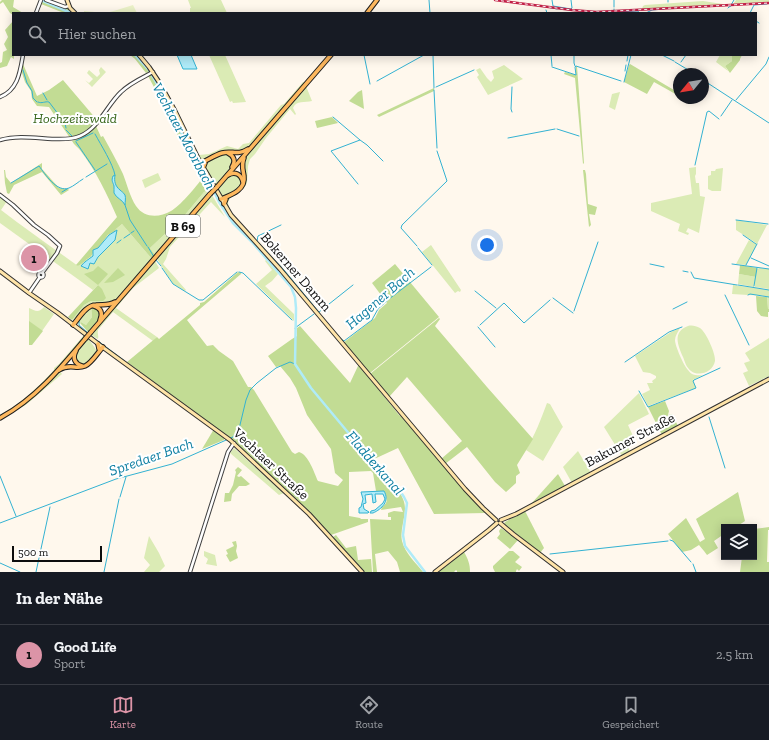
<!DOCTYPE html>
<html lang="de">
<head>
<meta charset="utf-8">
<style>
  :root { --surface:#171b24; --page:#242831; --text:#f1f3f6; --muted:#9ea1a6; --line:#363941; --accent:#dc94a7 }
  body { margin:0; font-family:"Zilla Slab",serif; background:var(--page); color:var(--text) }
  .controls { position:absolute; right:12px; bottom:12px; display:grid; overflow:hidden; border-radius:0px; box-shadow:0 2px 10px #0003 }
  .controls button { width:36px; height:36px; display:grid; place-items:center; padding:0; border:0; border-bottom:1px solid var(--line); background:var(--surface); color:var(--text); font:20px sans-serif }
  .compass { position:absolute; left:673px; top:68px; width:36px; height:36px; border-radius:50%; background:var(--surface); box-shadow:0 2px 10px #0003; rotate:240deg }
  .scale { position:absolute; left:12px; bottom:10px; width:90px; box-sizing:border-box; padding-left:4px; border:2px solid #0d0d0d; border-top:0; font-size:11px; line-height:14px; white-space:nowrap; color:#0d0d0d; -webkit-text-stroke:3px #fff; paint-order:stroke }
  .you { position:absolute; left:487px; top:245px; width:14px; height:14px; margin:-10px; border:3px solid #fff; border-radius:50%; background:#1a73e8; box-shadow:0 0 0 6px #1a73e833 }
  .badge { display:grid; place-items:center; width:26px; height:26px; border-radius:50%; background:var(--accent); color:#111; font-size:13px; font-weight:700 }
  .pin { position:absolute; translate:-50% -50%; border:2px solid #fff; box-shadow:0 1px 4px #0006 }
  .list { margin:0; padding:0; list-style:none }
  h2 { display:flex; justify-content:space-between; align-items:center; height:52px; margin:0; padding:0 16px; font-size:17px }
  h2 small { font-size:13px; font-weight:400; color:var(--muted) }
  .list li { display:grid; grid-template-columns:26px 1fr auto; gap:12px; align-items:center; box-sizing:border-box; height:60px; padding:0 16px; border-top:1px solid var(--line) }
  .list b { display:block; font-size:15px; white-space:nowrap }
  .list p { margin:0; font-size:13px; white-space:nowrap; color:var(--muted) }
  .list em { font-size:13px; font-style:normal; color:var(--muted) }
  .icon { flex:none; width:22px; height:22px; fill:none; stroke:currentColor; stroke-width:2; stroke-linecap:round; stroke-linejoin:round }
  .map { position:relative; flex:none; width:769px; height:572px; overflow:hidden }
  .search { position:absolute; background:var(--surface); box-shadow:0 2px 10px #0003; left:12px; right:12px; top:12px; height:44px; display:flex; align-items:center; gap:10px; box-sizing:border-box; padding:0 14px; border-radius:0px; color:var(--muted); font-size:15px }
  .sheet { height:112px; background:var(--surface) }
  nav { display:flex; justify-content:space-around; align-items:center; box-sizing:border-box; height:56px; border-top:1px solid var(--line); background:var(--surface); font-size:11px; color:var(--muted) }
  nav a { display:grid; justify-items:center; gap:2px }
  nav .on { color:var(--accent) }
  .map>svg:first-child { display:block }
  .green { fill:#dbebb5 }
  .forest { fill:#c2dc94 }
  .pitch { fill:#ebf2c7 }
  .water { fill:#afebf8; stroke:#33b2d2 }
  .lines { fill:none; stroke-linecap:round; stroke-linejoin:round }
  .stream { stroke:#33b2d2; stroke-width:1 }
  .river { stroke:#afebf8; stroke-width:2.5 }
  .tertiary-casing { stroke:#404040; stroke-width:4.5 }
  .secondary-casing { stroke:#2f2f2f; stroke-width:5 }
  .primary-casing { stroke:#1e1e1e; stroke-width:5.5 }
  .tertiary { stroke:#fff; stroke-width:2.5 }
  .secondary { stroke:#ffe4a8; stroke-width:3 }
  .primary { stroke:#feb85e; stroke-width:3.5 }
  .rail-casing { stroke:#c22047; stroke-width:2.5 }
  .rail { stroke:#fff; stroke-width:1; stroke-dasharray:3; stroke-linecap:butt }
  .primary-bridge-casing { stroke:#1e1e1e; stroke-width:5.5; stroke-linecap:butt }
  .primary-bridge { stroke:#feb85e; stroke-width:3.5 }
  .labels { text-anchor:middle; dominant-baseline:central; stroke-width:4; stroke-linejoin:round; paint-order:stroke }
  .shield { fill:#fff; stroke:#565656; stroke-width:1 }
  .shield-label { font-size:13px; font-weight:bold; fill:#0d0d0d }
  .park-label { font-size:14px; font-style:italic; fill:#39671b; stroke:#fff }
  .street-label { font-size:14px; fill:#0d0d0d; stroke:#fff }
  .water-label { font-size:15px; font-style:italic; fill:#1180a3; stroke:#fff }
</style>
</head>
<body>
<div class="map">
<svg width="769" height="572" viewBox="0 0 769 572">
  <rect width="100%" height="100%" fill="#fff8ed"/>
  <g class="green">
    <path d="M188,0h33l6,13h-37v-5h1z"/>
    <path d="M736,0h33v2l-36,2z"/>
    <path d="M703,1l13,2 7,1 2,1 -83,4 1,-3 2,-1z"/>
    <path d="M209,55h16l21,47 -13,1 -1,-2 -2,1z"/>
    <path d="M720,55h12v6l-7,5 3,5 -12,-9z"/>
    <path d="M504,65l19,14 -35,16 -11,-18 2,-2 -3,-5 4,-2 7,10 4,4 3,-4 -2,-7z"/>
    <path d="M101,67l5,5 -14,15 -7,-7 4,3 4,-4 -6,-6 2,-3 8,7 3,-3 -1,-4z"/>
    <path d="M303,82h1l1,1 -38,45 -20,21 -3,2h-17l-26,11 -1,-3h-1l-1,-3 1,-1 10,-1 18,-8 11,3 5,-5 6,-1 32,-38 3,-1z"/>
    <path d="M306,86l6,15c-7,2 -16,-1 -19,7l3,6 -1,1 -5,-6 -24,29 -11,16 -5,5 -2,7 -1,17 -3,5 -13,9 -3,5c1,13 17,25 24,34l-18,-18 -9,-15 1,-4 17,-12v-18l2,-12z"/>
    <path d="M620,92l-5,18 -6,-3 3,-13z"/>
    <path d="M226,153l7,6 -2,9 -16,18 -2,-4v-1c-2,-2 -4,-4 -6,-8 0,0 -2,-5 -2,-6 0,-7 16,-12 21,-14z"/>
    <path d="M696,167v7l-1,2 1,7h3l1,13 5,1 -6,36 -11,-5 -2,4 3,1 -1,2 -10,-4 2,-7 -29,-13v-8l41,-9 -3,-26z"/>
    <path d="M723,168l-2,23h-9l-4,-2v-13l3,-1v-4h4l1,-2z"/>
    <path d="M158,173l4,9 -1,-2 -16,8 -3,-8z"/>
    <path d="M235,174l6,3 1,7 -3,4 -16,9h-1l-5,-8 11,-13z"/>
    <path d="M208,190l-2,5 -29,35 -22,25 -5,-7 34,-32 20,-24z"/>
    <path d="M212,195l13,22 -14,-15 -41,45 -4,12 -3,5 23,26 -1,1 -12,-7 -16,-25z"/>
    <path d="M0,197l7,4 -6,9c25,19 52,38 77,56l6,-4 1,-2c6,-1 9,-5 8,-10 10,-9 19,-18 29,-26l30,35 -37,42c-8,5 -20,0 -28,5 -5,4 -8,10 -12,15l-3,-1 12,-15 7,-4h12l-5,-16 -5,5 -93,-67z"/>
    <path d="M736,220l31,5 -21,40 -10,-1 13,-24 7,4v-1l-20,-13z"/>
    <path d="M431,245l30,45 -1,2 -2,-1 -3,2 -33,-41z"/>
    <path d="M266,260l12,14 -6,7 -7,5 29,28v7l-38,-37 16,-14 -7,-9z"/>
    <path d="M155,261l4,7 -26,20 -17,20 41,29 -4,4 -40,-29 -15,18c-1,3 1,6 0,9l-7,-4 5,-7z"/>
    <path d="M760,268l9,1v20l-14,-2v-7l-1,7 -16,-3 1,-10 17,3 1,-8z"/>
    <path d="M733,285l36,5v19h-1l-1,-13c-12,-1 -23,-1 -35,-2z"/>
    <path d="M91,306l1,11 -6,8 -5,-3 -1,1 -3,-1 9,-12z"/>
    <path d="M44,307l10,7 -12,17 -13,-9v-14c6,3 10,5 15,-1z"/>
    <path d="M688,326c4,-1 8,0 12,2 6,4 16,26 15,33 -2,11 -16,16 -24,10 -5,-4 -6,-9 -8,-14 -5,-12 -11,-25 5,-31z"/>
    <path d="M680,328c-2,4 -5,8 -5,12 0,6 9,26 13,30 3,5 9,6 15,5l-10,5 3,8 -48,18 -6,-12 8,-4 -3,-7h6l-1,-2 4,-3v-2l-6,-3 -7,-1 -8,-16 36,-24z"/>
    <path d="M84,335l2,1 -38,44 -27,23 -21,13v-1c21,-11 38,-28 54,-45v-2l5,-4z"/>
    <path d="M88,338l9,13 -7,11 -6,3 -6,-1 -3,-8 2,-5z"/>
    <path d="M769,338v38l-20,10 -6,-13 5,-2 -4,-8 6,-2 -5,-8z"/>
    <path d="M60,371l2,3 -35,30 -27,16v-1l44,-32z"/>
    <path d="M639,393l10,21 -21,11 5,11 -8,4 5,12 -8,4 -18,-29z"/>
    <path d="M547,403l3,1 13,23 -1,1 -19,33 -17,-11c9,-15 15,-31 21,-47z"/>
    <path d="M234,448l50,45 -5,2 -49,-42z"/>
    <path d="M578,451l13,22 -19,10 -9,-16z"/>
    <path d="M149,536l10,17 6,13 -6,6h-15l6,-7 -6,-7z"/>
    <path d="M204,551l11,4 2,11 -11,-2 2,-5 -4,-3z"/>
  </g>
  <g class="forest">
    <path d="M2,0h12l-1,7 10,6h-10v2l-3,-2 -7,-11 -3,2v-2z"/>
    <path d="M43,0l19,7 7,1 5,5h-10l-23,-9z"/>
    <path d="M13,21v34h1v4l-3,-2 -4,9 -7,2v-5l2,-1 1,-10 4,-2 -3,-6 4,-7 -3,-7z"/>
    <path d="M130,55h6l14,16 -4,2 -11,-14z"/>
    <path d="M732,55h10l-2,4v1l-10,13 -5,-7 7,-5z"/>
    <path d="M23,64l14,32 12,-6 14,-10 34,40c-7,8 -15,16 -27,18l-21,-31 -12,-1 -5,-7 -1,-8 -6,-9 -3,-9 -1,-1z"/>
    <path d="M630,64l49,29v3l-25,-14 -7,12 -23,-12 5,-17z"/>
    <path d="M577,66l7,97 -1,1 -8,-86 -11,-4 1,-2 11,3v-8z"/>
    <path d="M152,74l23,39 14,31 24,44 -3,3 -2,-1 -4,2 -20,24 -34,32 5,7 -3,4 -30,-35 -6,5 -1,2 -7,4 -10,13 -5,2v3c-2,5 -5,5 -8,8 -2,2 -4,3 -7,5l-2,-1 41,-48c-10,-23 -21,-46 -37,-67 -2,-3 -6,-5 -8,-9l12,-5 12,-10 5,11 2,-1c7,13 14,25 20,38 4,10 7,23 13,32 8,12 23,12 35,5 9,-5 23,-22 30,-31l-20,-37 -13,-30 -20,-37z"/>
    <path d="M434,88v3l-55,26 -2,-2z"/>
    <path d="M362,90l2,19 -15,-8 9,-9z"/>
    <path d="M332,117l6,6 -21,5 -2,-7z"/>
    <path d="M42,163v6l17,19 9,1 1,1 -8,5 -19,-23 -28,13 -5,9 -2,-1 -2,-10 -1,-13h1l1,7 5,6z"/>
    <path d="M583,170h2l1,4 2,30 9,3 -2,8 -6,-1 2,11 -2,2z"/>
    <path d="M395,264l44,53 -69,56h-1l-26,-30 32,-25 4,-8 8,-7 -15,-20z"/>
    <path d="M740,265l17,3 -1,9 -17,-3z"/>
    <path d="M98,266l10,8 -10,11 4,4 4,9 -3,3h-12l-7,4 -12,15 -4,-3 30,-32 -14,-11 9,-3z"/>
    <path d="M118,268l7,7 -12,7 -9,1z"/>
    <path d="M238,272l3,1v1l-54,46 20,26 6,-1 6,6 14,10 15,26h3l3,3 38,62 3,2 4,-2c10,3 15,21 19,29l20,5 5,-6 -8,-7 -4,-24 -24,-34 -11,-27 -6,-10 -10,-12 -4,1 -8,-11 24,-17 5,-3v-8l3,-2 50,57 8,-17 1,-1 40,50 3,2 63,74 21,22 -52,1 -36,-66 -26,12c9,13 25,23 31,39 6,14 -4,28 -1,42 3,12 14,22 21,31h-23l-3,-10 -9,-11 -13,3 2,18h-4l-3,-53 21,1v-3h-3v-4l6,-2 9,1 -2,-5 -20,3c1,-4 3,-4 5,-7 2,-4 -1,-9 -2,-12h-8l-3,-18 -2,-2 -22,1v44l11,2 1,1h7v3l-37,13 -31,-32 -66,-61 -107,-80 30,-25 2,2 41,-34v-2l4,-1z"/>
    <path d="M756,296l11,1 1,12h1v3h-1v5l-7,-1 -4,-5z"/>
    <path d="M91,306l8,3 1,4 -1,8 -11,11 -8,-9 1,-1 5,3 6,-8z"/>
    <path d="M439,318l1,1 -5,7 52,61 46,52 -16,26 3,8 -4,3v7l-10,9 -11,-10 -28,-35 -22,17 -4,-5 21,-18 -55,-64 -18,20 -19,-23z"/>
    <path d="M29,321l14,10 -11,14h-3z"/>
    <path d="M665,401l4,10 -1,4 4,-1 6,12 -16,9 -14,-28z"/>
    <path d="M214,429l10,8v3l-22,9z"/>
    <path d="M238,467l4,3 -5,6 2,1 2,-1 9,8 -4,2h-7l-7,8 -1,7 -7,1 1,-9h4l4,-8 3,-13 -1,-2z"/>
    <path d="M558,474l7,12 -34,18z"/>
    <path d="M738,492l7,29 -9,6h-12v7l-10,7 4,7 -11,7 -3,-4 -5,-6 -8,5 -9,2 -14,-18 18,-16 14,24 5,-3 -9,-20z"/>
    <path d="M525,511l19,37 -4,5 -36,-29 1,-2z"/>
    <path d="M769,527v3h-1l-1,32h2v10h-29l2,-15h12v-28z"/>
    <path d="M501,528l17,12 -8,9 -13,-11 3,-4 -1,-3z"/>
    <path d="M336,535l10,13 10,-2 2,14 13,-1 1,13h-9l-30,-35z"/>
    <path d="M236,541l1,5 -1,5 2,7 -8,4 -4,-7 2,-1 -2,-4 8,-4 -2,-4z"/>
    <path d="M509,551h4l7,6 -5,5 7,5 -3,4 -2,-2 -1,2v1h-21l-2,-4v-2z"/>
    <path d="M464,552c4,7 6,12 6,20h-13v-1l-1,-1 -2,2h-16z"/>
  </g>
  <path class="pitch" d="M133,5l4,8h-53v-2l22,2 11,-3z"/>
  <g class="water">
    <path d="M177,55h14l6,14h-14z"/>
    <path d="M115,175c-1,6 0,11 5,15 2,2 3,2 5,5 1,3 0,7 0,10 -2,-5 -9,-7 -11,-12 0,-2 0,-5 0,-7 -1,-4 -3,-5 -1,-10z"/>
    <path d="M117,230l-2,10 -17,17 -4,7 -4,-1 -2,6 -7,-3c3,-4 8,-7 12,-10v-6l5,-2 11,-13z"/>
    <path d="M384,491c6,10 -2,18 -11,22h-3l1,-2 4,-1 8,-7 2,-4 -2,-5h-8l1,8 -3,1 -1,-9 -7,1 1,8 -3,1 1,5 5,3 -1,1h-9v-5l2,-1 2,-8 -2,-7z"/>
  </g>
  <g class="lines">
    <g class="stream">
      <path d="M429,0l1,13"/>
      <path d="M552,0l1,6 18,3 1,-1 -1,-8"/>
      <path d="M614,0v7"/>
      <path d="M668,0v2"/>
      <path d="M731,5l3,-5"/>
      <path d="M547,7l10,2"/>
      <path d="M728,8l1,-1 2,-1"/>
      <path d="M546,10l1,3"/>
      <path d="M614,10v-1"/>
      <path d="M613,12l25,-1 1,2"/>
      <path d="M646,13l6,-3 12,-1"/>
      <path d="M718,13h1"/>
      <path d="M750,13l4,-8 13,-1"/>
      <path d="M756,21l3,2"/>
      <path d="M364,55l6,29"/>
      <path d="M433,55l1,33"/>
      <path d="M551,55l1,11"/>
      <path d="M574,55v8l1,3"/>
      <path d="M662,55l12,6"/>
      <path d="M627,61l1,-6"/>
      <path d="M675,62l20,12"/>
      <path d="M681,62l5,-7"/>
      <path d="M552,67l24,8 -1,-8 1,-1 45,15"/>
      <path d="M23,70l4,13 5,8 1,7 4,4"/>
      <path d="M625,71l1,-6"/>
      <path d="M703,80l66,43"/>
      <path d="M377,81l47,-26"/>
      <path d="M624,82l7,-27"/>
      <path d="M436,87l38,-17"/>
      <path d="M512,87l-1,22 1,3"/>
      <path d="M434,90l3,58"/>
      <path d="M43,93l4,7"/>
      <path d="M736,100l30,-36 3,-7"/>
      <path d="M38,102c4,2 7,-1 11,0l16,21 1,5"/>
      <path d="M721,116l11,-16"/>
      <path d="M333,117l27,23 -29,11 27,33"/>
      <path d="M557,129l22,7"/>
      <path d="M66,130l6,6"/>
      <path d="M95,134c6,11 18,30 20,41"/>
      <path d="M508,138l47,-9"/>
      <path d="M360,140l7,5 16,16"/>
      <path d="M76,141l17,-8"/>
      <path d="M76,142l19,28"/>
      <path d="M695,165l12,-53 2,-1 10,8"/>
      <path d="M86,177l21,-13"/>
      <path d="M11,183l28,-17c6,8 18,27 30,22 5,-2 9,-6 14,-9"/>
      <path d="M62,192l5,-3"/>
      <path d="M125,205l5,15 17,26"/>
      <path d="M736,220l32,4"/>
      <path d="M281,225l-23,11 -1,5 27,29 34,41"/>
      <path d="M131,233l3,-2"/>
      <path d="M743,235l13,9"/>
      <path d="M124,238l6,-4"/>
      <path d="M117,243l4,-3"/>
      <path d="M417,246l-16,-18 1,-3 45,-44 -10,-30"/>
      <path d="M148,247l6,10"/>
      <path d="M418,248l14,17"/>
      <path d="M751,258l18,8"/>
      <path d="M156,260l5,6"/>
      <path d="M650,264l14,3"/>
      <path d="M732,264l37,5"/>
      <path d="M746,265l11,-21"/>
      <path d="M162,268l11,16 26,16h4l34,-28"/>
      <path d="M683,271l5,1"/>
      <path d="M239,272l4,1 49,47"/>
      <path d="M691,272l3,6 43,7"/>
      <path d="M738,285l31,5"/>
      <path d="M754,286l3,-18"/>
      <path d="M475,291l21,17"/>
      <path d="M725,295l24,50"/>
      <path d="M748,295l2,-1 19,3"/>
      <path d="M553,298l20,15"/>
      <path d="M673,309l14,-7"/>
      <path d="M574,311l24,-69"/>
      <path d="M318,312h1l34,-27"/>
      <path d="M320,314l19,23"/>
      <path d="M79,320v5l9,8"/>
      <path d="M73,321l3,-3"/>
      <path d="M480,325l24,-22 20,20 26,-23"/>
      <path d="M478,327l17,20"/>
      <path d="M295,328l19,-14"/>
      <path d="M91,336l5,4"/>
      <path d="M341,339l3,2 28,-21 1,-2 5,-9 11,-10 42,-32"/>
      <path d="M98,341l28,21"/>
      <path d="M625,362l44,-30 13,-5"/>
      <path d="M750,388l19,-11"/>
      <path d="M639,391l9,16 48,-19 -3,-7 1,-1 26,-12"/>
      <path d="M709,417l16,51"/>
      <path d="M0,476l16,40"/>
      <path d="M120,497l6,-20"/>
      <path d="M0,523l116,-44 56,-15 61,-27 6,-8 7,-29 4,-10 7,-7 19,-15 14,-6 5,2"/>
      <path d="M670,540l3,1 18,21"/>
      <path d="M550,554l118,-13"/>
      <path d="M0,563l20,9"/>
      <path d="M693,564l3,8"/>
      <path d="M36,572l14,-65"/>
      <path d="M104,572l15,-73"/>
    </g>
    <g class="river">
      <path d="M41,0l30,13"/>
      <path d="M135,55l14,15 25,44 3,10 25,50 4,5 1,6 5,2 7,15 14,21 19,19 39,45 4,10 1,11 -1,56 16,24 45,54 6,3 11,16 27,30 4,6 3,6 -4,32 2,11 20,26"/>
    </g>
    <g class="tertiary-casing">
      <g id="tertiary">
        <path d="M46,0l19,7 4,-1"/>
        <path d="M36,13l5,-13"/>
        <path d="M0,97c18,-7 20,-25 23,-42"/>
        <path d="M0,140c17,-5 35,-2 52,-1 10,0 19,1 28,-3 19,-8 27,-31 41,-44 9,-9 21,-14 32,-20"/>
        <path d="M0,195l13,10 21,20 14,10 12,11 -3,7 -15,20"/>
        <circle cx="41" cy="275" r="2.5"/>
        <path d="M29,293l11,-16"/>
        <path d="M190,572l38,-120 6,-9"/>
      </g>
    </g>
    <g class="secondary-casing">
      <g id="secondary">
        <path d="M67,0l3,8 5,5"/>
        <path d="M139,55l10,12 10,15 16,29 24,49 32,55 49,54 185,220 18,19 13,12"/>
        <path d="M0,271l29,22 29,20 43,33 129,94 79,74 53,58"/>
        <path d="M501,520l15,-6 253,-135"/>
        <path d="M500,523l13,11 50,38"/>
        <path d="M435,572l54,-42 8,-7"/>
      </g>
    </g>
    <g class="primary-casing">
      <g id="primary">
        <path d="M367,13l10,-13"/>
        <path d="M228,153c6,3 8,8 4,14"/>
        <path d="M201,163c7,-3 14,-8 21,-10 10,-3 15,3 26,-4"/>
        <path d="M203,168l2,-5"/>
        <path d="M228,175c7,-4 13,-1 15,7"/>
        <path d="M217,187l114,-132"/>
        <path d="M221,199c10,-4 25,-9 23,-23 -1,-7 -3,-11 0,-18"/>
        <path d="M224,204l2,-5"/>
        <path d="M94,306c7,2 9,7 6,14"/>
        <path d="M73,325c6,-7 13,-20 23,-20 7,-1 12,1 19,-3"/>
        <path d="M91,332l119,-138"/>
        <path d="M98,344l1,5"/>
        <path d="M76,351c-4,7 -1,13 6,15"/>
        <path d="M59,370c11,-7 17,0 26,-4 7,-3 13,-14 18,-19"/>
        <path d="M0,418c35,-19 60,-49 85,-79"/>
      </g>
    </g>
    <use href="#tertiary" class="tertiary"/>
    <use href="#secondary" class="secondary"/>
    <use href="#primary" class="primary"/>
    <g class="rail-casing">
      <path id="rail" d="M495,0l77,10 24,2 173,-9"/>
    </g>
    <use href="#rail" class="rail"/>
    <g class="primary-bridge-casing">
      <g id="primary-bridge">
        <path d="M210,194l7,-7"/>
        <path d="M85,339l6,-7"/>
      </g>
    </g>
    <use href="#primary-bridge" class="primary-bridge"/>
  </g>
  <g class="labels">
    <rect class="shield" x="166" y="215" width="34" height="22" rx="3"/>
    <g class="shield-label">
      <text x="183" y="226">B 69</text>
    </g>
    <g class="park-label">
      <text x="75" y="118">Hochzeitswald</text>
    </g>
    <g class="street-label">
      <text transform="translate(296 272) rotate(49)">Bokerner Damm</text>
      <text transform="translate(630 440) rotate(-28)">Bakumer Straße</text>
      <text transform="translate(271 464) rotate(43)">Vechtaer Straße</text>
    </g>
    <g class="water-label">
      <text transform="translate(184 136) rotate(62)">Vechtaer Moorbach</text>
      <text transform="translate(380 298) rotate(-41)">Hagener Bach</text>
      <text transform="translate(151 457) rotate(-19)">Spredaer Bach</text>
      <text transform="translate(375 463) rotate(49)">Fladderkanal</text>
    </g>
  </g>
</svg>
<div class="controls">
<button><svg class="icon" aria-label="layers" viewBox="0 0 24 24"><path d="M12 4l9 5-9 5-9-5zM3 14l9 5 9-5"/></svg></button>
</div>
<svg class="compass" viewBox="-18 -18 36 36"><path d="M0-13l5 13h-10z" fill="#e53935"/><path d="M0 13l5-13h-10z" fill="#9ea1a6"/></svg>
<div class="scale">500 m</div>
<div class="you"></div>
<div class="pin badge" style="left:34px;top:258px">1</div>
<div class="search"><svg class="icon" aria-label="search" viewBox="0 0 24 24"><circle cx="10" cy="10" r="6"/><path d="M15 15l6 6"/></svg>Hier suchen</div>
</div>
<section class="sheet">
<h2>In der Nähe<small></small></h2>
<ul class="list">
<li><span class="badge">1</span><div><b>Good Life</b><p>Sport</p></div><em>2.5 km</em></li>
</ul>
</section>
<nav>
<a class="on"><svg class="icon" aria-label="map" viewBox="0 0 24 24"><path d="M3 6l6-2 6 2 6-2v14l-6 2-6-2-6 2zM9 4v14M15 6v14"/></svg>Karte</a>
<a><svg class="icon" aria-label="directions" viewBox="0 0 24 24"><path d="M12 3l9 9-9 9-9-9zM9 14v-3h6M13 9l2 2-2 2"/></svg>Route</a>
<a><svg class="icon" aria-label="saved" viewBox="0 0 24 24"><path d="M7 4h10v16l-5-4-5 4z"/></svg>Gespeichert</a>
</nav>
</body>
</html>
